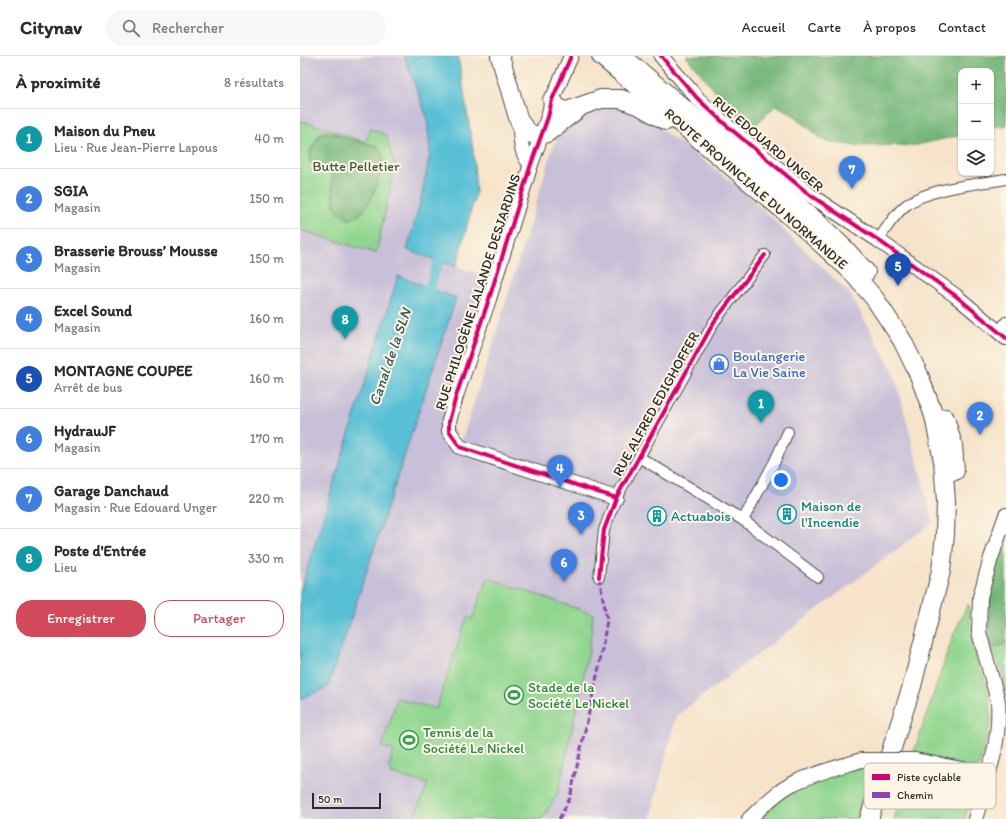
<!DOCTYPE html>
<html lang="fr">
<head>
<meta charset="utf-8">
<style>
  :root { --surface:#fff; --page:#f7f7f7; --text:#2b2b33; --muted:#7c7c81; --line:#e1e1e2; --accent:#d1495b }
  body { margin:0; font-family:Itim,sans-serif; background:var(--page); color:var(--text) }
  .controls { position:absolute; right:12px; top:12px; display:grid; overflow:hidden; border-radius:8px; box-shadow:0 1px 3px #0004 }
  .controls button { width:36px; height:36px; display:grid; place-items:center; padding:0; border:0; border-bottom:1px solid var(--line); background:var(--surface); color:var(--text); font:20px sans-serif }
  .scale { position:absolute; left:12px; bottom:10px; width:69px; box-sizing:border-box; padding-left:4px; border:2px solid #2b2b2b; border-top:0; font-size:11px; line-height:14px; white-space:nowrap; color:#2b2b2b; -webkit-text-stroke:3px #fcf5e5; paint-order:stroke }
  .you { position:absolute; left:481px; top:424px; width:14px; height:14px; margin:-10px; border:3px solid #fff; border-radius:50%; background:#1a73e8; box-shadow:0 0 0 6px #1a73e833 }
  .badge { display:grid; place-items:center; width:26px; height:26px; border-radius:50%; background:var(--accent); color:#fff; font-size:13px; font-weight:700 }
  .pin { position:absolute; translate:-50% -33px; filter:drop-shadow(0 1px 2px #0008) }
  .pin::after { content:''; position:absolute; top:21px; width:14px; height:12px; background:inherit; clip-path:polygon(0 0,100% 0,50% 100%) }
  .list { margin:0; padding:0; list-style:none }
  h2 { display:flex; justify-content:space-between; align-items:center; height:52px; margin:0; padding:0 16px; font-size:17px }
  h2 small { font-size:13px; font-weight:400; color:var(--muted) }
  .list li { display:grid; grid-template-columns:26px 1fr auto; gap:12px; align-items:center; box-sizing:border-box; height:60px; padding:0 16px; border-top:1px solid var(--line) }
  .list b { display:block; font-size:15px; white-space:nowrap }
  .list p { margin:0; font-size:13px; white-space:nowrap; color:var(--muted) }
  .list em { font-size:13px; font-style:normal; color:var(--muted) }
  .actions { display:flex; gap:8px; padding:12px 16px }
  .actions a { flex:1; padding:9px 0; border:1px solid var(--accent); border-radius:16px; text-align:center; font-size:14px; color:var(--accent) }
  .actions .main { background:var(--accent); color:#fff }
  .icon { flex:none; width:22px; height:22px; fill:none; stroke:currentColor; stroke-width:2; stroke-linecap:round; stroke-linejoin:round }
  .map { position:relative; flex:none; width:706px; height:763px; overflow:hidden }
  header { display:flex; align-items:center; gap:24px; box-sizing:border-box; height:56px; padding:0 20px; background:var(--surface); border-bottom:1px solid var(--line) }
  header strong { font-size:19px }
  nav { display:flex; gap:22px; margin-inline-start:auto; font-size:14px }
  .search { width:280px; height:36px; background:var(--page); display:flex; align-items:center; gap:10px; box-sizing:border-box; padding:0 14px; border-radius:22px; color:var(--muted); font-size:15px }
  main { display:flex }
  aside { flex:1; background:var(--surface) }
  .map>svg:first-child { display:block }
  .industrial { fill:#c8bfd8 }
  .green { fill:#91d690; stroke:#5e805e; fill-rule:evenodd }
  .forest { fill:#74b77a; stroke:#507152 }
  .water { fill:#59c0d6; stroke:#427680 }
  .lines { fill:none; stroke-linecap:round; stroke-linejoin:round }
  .canal { stroke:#59c0d6; stroke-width:10 }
  .street-casing { stroke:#494743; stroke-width:12 }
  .secondary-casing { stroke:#494743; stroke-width:16 }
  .highway-casing { stroke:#494743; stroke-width:20 }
  .street { stroke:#fff; stroke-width:10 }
  .secondary { stroke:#fff; stroke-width:14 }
  .highway { stroke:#fff; stroke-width:18 }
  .secondary-bridge-casing { stroke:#494743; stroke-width:16; stroke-linecap:butt }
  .secondary-bridge { stroke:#fff; stroke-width:14 }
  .quiet { stroke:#8e44ad; stroke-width:3; stroke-dasharray:6 3; stroke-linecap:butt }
  .cycleway-casing { stroke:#fcf5e5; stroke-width:6 }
  .cycleway { stroke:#d6006c; stroke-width:4 }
  .labels { text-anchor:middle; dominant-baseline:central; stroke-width:4; stroke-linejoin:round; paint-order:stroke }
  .street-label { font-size:14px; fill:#2b2b2b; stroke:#fcf5e5 }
  .park-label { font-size:14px; fill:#445644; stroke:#fcf5e5 }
  .shop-label { font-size:14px; fill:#366cbe; stroke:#fcf5e5; text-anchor:start }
  .culture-label { font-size:14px; fill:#0d838f; stroke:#fcf5e5; text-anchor:start }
  .leisure-label { font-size:14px; fill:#27864d; stroke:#fcf5e5; text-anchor:start }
  .water-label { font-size:15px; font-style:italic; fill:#39585e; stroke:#fcf5e5 }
  .key { fill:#fcf5e5; stroke:#bdb8ad; stroke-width:1 }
  .key-label { font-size:11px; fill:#2b2b2b }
</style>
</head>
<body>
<header>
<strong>Citynav</strong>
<div class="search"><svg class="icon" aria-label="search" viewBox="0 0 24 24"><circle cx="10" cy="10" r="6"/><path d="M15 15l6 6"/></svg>Rechercher</div>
<nav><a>Accueil</a><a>Carte</a><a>À propos</a><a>Contact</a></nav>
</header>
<main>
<aside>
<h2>À proximité<small>8 résultats</small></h2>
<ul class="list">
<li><span class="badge" style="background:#0f9aa8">1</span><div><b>Maison du Pneu</b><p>Lieu · Rue Jean-Pierre Lapous</p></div><em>40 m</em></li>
<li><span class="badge" style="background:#3f7fe0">2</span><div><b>SGIA</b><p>Magasin</p></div><em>150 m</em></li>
<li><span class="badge" style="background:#3f7fe0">3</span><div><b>Brasserie Brouss’ Mousse</b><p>Magasin</p></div><em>150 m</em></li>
<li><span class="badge" style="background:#3f7fe0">4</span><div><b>Excel Sound</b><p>Magasin</p></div><em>160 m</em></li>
<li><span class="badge" style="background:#1a4fb4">5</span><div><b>MONTAGNE COUPEE</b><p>Arrêt de bus</p></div><em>160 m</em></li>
<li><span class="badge" style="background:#3f7fe0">6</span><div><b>HydrauJF</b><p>Magasin</p></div><em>170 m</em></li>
<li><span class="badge" style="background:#3f7fe0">7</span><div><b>Garage Danchaud</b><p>Magasin · Rue Edouard Unger</p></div><em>220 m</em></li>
<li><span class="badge" style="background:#0f9aa8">8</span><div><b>Poste d'Entrée</b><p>Lieu</p></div><em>330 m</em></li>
</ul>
<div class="actions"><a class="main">Enregistrer</a><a>Partager</a></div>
</aside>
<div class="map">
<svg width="706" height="763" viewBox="0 0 706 763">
  <rect width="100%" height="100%" fill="#fcf5e5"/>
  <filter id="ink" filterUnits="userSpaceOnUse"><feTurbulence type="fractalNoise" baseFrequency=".025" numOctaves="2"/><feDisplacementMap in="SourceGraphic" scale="8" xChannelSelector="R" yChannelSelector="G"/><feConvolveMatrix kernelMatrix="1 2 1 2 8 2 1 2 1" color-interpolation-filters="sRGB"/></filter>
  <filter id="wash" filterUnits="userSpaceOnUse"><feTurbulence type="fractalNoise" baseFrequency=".012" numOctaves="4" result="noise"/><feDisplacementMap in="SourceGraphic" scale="16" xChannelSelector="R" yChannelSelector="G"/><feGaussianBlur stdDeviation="0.9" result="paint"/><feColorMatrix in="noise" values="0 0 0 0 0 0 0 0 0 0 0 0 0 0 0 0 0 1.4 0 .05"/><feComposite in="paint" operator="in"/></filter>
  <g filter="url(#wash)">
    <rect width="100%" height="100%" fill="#f6e3c9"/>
    <path class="industrial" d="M0,0h104l23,61 3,37 -9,45 -14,51 49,17 40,11 -47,143 11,25 31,-96 63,-206 8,-18 19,-16 47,-5 112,83 110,106 44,79 39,149 -257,194 -26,103h-350z"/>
    <g class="green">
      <path d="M0,64l65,22 6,-13 15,6 9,32 -19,86 -76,-23zM33,77l16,6 29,7 -3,43 -4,10 -37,8 -2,-33z"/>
      <path d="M188,522l105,36 -4,36 -31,143 -16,26h-129l15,-35 -36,-10 -3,-9 5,-14 -12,-4 15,-49 39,11 31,-92 5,2z"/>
      <path d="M668,548l6,44 3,15 7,15 5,17 2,26 -13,48 -65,-14 41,-122z"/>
      <path d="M706,586v54l-4,-25 -11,-23 10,-2z"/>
      <path d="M611,710l64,11 -10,42h-71z"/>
      <path d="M552,711h21l-17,52h-99l25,-22 24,-14z"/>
    </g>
    <g class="forest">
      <path d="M386,0h320v70l-15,1v-56h-30v64l-44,10 -61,1 -32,-5 -29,-25 -19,-11 -23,23 -23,-19z"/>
      <path d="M27,76l22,7 29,7 6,12 -4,18 -9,23 -9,14 -12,7c-21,-8 -17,-27 -18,-46l-12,-5 -11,-8 2,-12 10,-16z"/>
      <path d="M706,481v105l-5,4 -10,2c-6,-37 1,-76 15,-111z"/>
    </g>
    <g class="water">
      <path d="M104,0h54l15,93 3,43 -20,75 -49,-17 14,-51 9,-45 -3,-37z"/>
      <path d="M98,220l58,22 -111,339 -17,50 -28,12v-107z"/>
    </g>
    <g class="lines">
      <path class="canal" d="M125,245l17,-51"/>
    </g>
  </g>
  <g filter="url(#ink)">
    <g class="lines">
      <g class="street-casing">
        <g id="street">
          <path d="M578,184c8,-11 16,-25 27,-34 22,-18 73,-22 101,-27"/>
          <path d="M699,275l7,-9"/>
          <path d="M339,401l104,63 75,57"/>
          <path d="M443,464l31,-57 14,-31"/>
          <path d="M299,521l5,-47 12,-32 23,-41 75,-135 51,-67"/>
        </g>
      </g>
      <g class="secondary-casing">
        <g id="secondary">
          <path d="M271,0l-19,44 -4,17 -17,47 -42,135 -32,94 -8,28v10l11,16 156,51"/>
          <path d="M361,0l37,43 28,26 84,70 68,45 78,56 50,42"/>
          <path d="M219,65c2,14 0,33 12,43"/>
          <path d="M615,704l73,14"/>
          <path d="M449,763c13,-12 27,-27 43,-35 22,-11 46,-17 70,-24"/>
          <path d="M675,763c12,-39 26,-77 23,-118l-19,-69 1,-35 11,-39 15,-43"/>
        </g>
      </g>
      <g class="highway-casing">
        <g id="highway">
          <path d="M200,0l19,65c8,11 13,18 28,12l32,-25"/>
          <path d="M301,0l202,171 47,43 25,29 27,41 17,35 15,41 9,45 3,41 -1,33 -4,36 -29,115 -43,133"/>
          <path d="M322,0l193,164 31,30 20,22"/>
          <path d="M252,44l7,9 8,2 34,-12h20l19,7 26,15"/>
          <path d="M645,362l8,27 2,26"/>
        </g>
      </g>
      <use href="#street" class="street"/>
      <use href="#secondary" class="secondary"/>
      <use href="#highway" class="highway"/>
      <g class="secondary-bridge-casing">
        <path id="secondary-bridge" d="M562,704h53"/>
      </g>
      <use href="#secondary-bridge" class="secondary-bridge"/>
      <path class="quiet" d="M259,763l11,-21 29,-131 8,-47 -8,-43"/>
      <g class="cycleway-casing">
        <g id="cycleway">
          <path d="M271,0l-19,44 -4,17 -17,47 -42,135 -32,94 -8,28v10l11,16 156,51"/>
          <path d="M361,0l37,43 28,26 84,70 68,45 78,56 50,42"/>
          <path d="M299,521l5,-47 12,-32 23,-41 75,-135 51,-67"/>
        </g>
      </g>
      <use href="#cycleway" class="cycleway"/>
    </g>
  </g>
  <defs>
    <g id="shop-ring" transform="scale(1)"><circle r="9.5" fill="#fcf5e5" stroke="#3f7fe0" stroke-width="1.5"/><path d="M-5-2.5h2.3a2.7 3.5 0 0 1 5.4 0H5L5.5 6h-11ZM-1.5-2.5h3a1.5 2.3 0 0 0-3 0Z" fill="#3f7fe0"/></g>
    <g id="building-ring" transform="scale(1)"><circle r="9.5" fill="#fcf5e5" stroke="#0f9aa8" stroke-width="1.5"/><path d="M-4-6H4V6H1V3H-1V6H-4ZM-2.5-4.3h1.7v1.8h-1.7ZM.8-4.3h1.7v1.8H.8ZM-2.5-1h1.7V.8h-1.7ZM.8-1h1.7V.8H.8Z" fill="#0f9aa8"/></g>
    <g id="stadium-ring" transform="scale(1)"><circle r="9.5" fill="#fcf5e5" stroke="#2e9e5b" stroke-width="1.5"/><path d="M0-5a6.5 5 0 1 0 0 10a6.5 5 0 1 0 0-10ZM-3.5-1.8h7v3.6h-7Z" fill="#2e9e5b"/></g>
  </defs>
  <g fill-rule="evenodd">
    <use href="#shop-ring" x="419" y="308"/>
    <use href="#building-ring" x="487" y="458"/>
    <use href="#building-ring" x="357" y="460"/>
    <use href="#stadium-ring" x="214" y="639"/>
    <use href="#stadium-ring" x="109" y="684"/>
  </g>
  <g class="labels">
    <g class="street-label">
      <text transform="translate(468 88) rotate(40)">RUE EDOUARD UNGER</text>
      <text transform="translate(456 133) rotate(41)">ROUTE PROVINCIALE DU NORMANDIE</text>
      <text transform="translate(178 236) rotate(-72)">RUE PHILOGÈNE LALANDE DESJARDINS</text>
      <text transform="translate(356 348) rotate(-61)">RUE ALFRED EDIGHOFFER</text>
    </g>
    <g class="park-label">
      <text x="56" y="110">Butte Pelletier</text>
    </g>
    <g class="shop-label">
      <text x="433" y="300">Boulangerie<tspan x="433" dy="16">La Vie Saine</tspan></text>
    </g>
    <g class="culture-label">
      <text x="501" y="450">Maison de<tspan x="501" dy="16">l'Incendie</tspan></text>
      <text x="371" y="460">Actuabois</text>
    </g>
    <g class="leisure-label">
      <text x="228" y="631">Stade de la<tspan x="228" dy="16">Société Le Nickel</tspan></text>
      <text x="123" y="676">Tennis de la<tspan x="123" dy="16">Société Le Nickel</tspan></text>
    </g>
    <g class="water-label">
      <text transform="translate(90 301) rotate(-71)">Canal de la SLN</text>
    </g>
  </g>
  <rect x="564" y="707" width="132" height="46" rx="6" class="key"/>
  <rect x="572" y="718" width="18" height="6" fill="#d6006c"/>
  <rect x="572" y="736" width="18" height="6" fill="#8e44ad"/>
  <g class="key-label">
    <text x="597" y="725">Piste cyclable</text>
    <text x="597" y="743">Chemin</text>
  </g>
</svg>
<div class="controls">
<button>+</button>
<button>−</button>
<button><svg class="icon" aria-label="layers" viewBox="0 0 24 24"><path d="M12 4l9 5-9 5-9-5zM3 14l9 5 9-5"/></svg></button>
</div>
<div class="scale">50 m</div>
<div class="you"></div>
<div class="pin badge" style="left:461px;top:367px;background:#0f9aa8">1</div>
<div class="pin badge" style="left:680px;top:379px;background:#3f7fe0">2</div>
<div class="pin badge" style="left:281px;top:479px;background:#3f7fe0">3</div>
<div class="pin badge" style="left:260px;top:432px;background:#3f7fe0">4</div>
<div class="pin badge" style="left:598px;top:230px;background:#1a4fb4">5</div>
<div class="pin badge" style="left:264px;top:526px;background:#3f7fe0">6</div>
<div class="pin badge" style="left:552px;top:133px;background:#3f7fe0">7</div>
<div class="pin badge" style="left:45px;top:283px;background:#0f9aa8">8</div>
</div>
</main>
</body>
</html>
